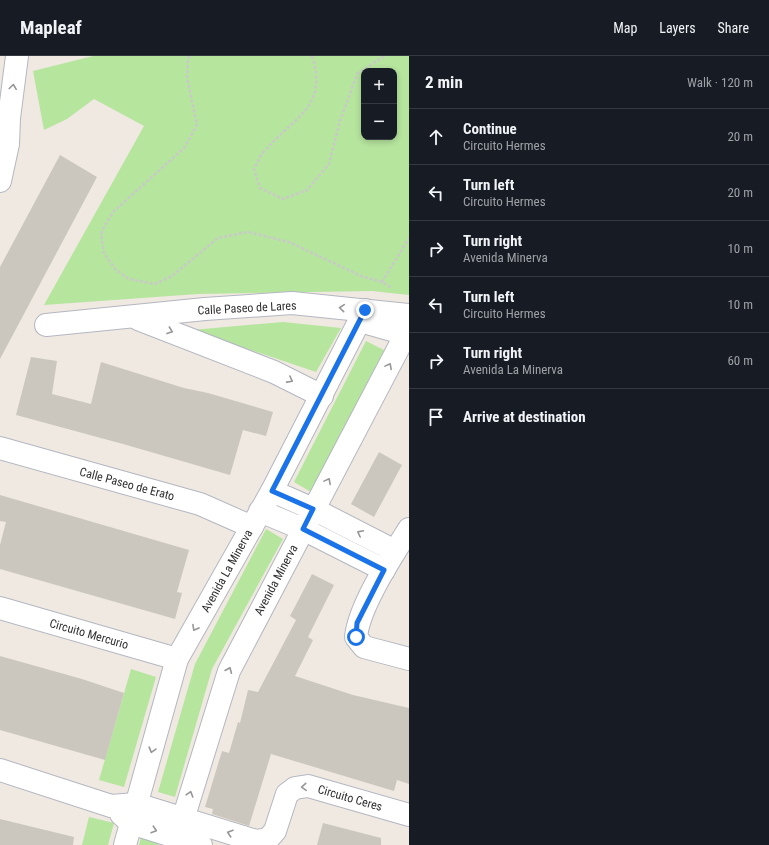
<!DOCTYPE html>
<html lang="en">
<head>
<meta charset="utf-8">
<style>
  :root { --surface:#171b24; --page:#242831; --text:#f1f3f6; --muted:#9ea1a6; --line:#363941 }
  body { margin:0; font-family:"Roboto Condensed",sans-serif; background:var(--page); color:var(--text) }
  .controls { position:absolute; right:12px; top:12px; display:grid; overflow:hidden; border-radius:8px; box-shadow:0 2px 6px #0003 }
  .controls button { width:36px; height:36px; display:grid; place-items:center; padding:0; border:0; border-bottom:1px solid var(--line); background:var(--surface); color:var(--text); font:20px sans-serif }
  .stop { position:absolute; width:12px; height:12px; margin:-9px; border:3px solid #1a73e8; border-radius:50%; background:#fff }
  .stop.end { background:#1a73e8; border-color:#fff; box-shadow:0 1px 4px #0008 }
  .list { margin:0; padding:0; list-style:none }
  h2 { display:flex; justify-content:space-between; align-items:center; height:52px; margin:0; padding:0 16px; font-size:17px }
  h2 small { font-size:13px; font-weight:400; color:var(--muted) }
  .list li { display:grid; grid-template-columns:26px 1fr auto; gap:12px; align-items:center; box-sizing:border-box; height:56px; padding:0 16px; border-top:1px solid var(--line) }
  .list b { display:block; font-size:15px; white-space:nowrap }
  .list p { margin:0; font-size:13px; white-space:nowrap; color:var(--muted) }
  .list em { font-size:13px; font-style:normal; color:var(--muted) }
  .icon { flex:none; width:22px; height:22px; fill:none; stroke:currentColor; stroke-width:2; stroke-linecap:round; stroke-linejoin:round }
  .map { position:relative; flex:none; width:409px; height:789px; overflow:hidden }
  header { display:flex; align-items:center; gap:24px; box-sizing:border-box; height:56px; padding:0 20px; background:var(--surface); border-bottom:1px solid var(--line) }
  header strong { font-size:19px }
  nav { display:flex; gap:22px; margin-inline-start:auto; font-size:14px }
  main { display:flex }
  aside { flex:1; background:var(--surface) }
  .map>svg:first-child { display:block }
  .green { fill:#b6e59e; fill-rule:evenodd }
  .building { fill:#cbc7bf }
  .lines { fill:none; stroke-linecap:round; stroke-linejoin:round }
  .minor-casing { stroke:#b4b7c1; stroke-width:24 }
  .path { stroke:#c9c9c9; stroke-width:2.5; stroke-dasharray:3 2; stroke-linecap:butt }
  .minor { stroke:#fff; stroke-width:22 }
  .oneway { stroke:#969696 }
  .route { stroke:#1a73e8; stroke-width:5 }
  .labels { text-anchor:middle; dominant-baseline:central; stroke-width:3; stroke-linejoin:round; paint-order:stroke }
  .street-label { font-size:12px; fill:#2e2e2e; stroke:#fff }
</style>
</head>
<body>
<header>
<strong>Mapleaf</strong>
<nav><a>Map</a><a>Layers</a><a>Share</a></nav>
</header>
<main>
<div class="map">
<svg width="409" height="789" viewBox="0 0 409 789">
  <rect width="100%" height="100%" fill="#efe9e1"/>
  <g class="green">
    <path d="M93,0h316v239l-37,-4 -174,3 -154,11 100,-179 -50,-27 -27,20 -23,11 -11,-59zM364,15h30v66h-30z"/>
    <path d="M283,266l58,6 -25,44 -124,-42z"/>
    <path d="M366,285l18,9 -73,142 -17,-10z"/>
    <path d="M266,473l17,10 -71,130 -37,128 -17,-5 37,-128z"/>
    <path d="M131,613l25,8 -32,110 -25,-7z"/>
    <path d="M89,761l25,6 -6,22h-26z"/>
    <path d="M141,781l18,6 -1,2h-19z"/>
  </g>
  <g class="building">
    <path d="M60,99l37,22 -97,182v-92z"/>
    <path d="M31,301l26,4 -5,33 39,10 10,-42 83,26 24,5 65,19 -7,24 -23,-6 -13,45 -107,-31 -107,-29z"/>
    <path d="M379,396l23,13 -28,52 -23,-13z"/>
    <path d="M0,439l189,55 -12,42 5,1 -7,26 -175,-50v-24l6,-23 -6,-1z"/>
    <path d="M312,518l22,11 -26,52 5,3 -18,36 58,19 56,13v76l-12,-4 -3,11 -123,-37 -22,72 -37,-12 1,-5 -8,-2 17,-56 7,2 9,-31 2,1 8,-33 10,2 38,-72 -6,-4z"/>
    <path d="M0,600l82,23 42,14 -19,67 -105,-30z"/>
    <path d="M0,763l74,18 -1,8h-73z"/>
    <path d="M323,767l58,15v7h-64z"/>
  </g>
  <g class="lines">
    <g class="minor-casing">
      <g id="minor">
        <path d="M0,125l8,-37 1,-26 8,-62"/>
        <path d="M138,263l136,53 48,24"/>
        <path d="M360,265l49,14"/>
        <path d="M46,269l159,-16 87,-6 117,12"/>
        <path d="M0,392l200,56 52,23"/>
        <path d="M272,435l41,18 82,42"/>
        <path d="M260,455l43,18 81,41"/>
        <path d="M409,473c-17,27 -50,77 -53,108l8,10 45,12"/>
        <path d="M0,552l177,51"/>
        <path d="M0,714l111,36 25,-2 120,37 12,-2 7,-8 12,-37 8,-6 13,-2 101,29"/>
        <path d="M121,758l10,9 70,22"/>
        <path d="M125,789l52,-186 95,-168 93,-181"/>
        <path d="M175,789l54,-174 180,-343"/>
      </g>
    </g>
    <g class="path">
      <path d="M190,0l-2,2 -1,20 10,47 -13,23 -70,63 -9,14 -4,9 3,19 12,17 13,9 26,5 17,-8 46,-38 30,-6 41,10 72,34 21,6 10,6"/>
      <path d="M312,0c18,52 -22,63 -49,97 -4,4 -6,11 -9,16l6,19 23,11 24,-9 22,-26 11,-43 17,-47 27,-18"/>
      <path d="M382,226l27,-44"/>
    </g>
    <use href="#minor" class="minor"/>
  </g>
  <defs><path id="oneway-chevron" d="M-2-3.5L2.5 0L-2 3.5" fill="none" stroke-width="1.6" stroke-linecap="round" stroke-linejoin="round"/></defs>
  <g class="oneway">
    <use href="#oneway-chevron" transform="translate(13 31) rotate(-83)"/>
    <use href="#oneway-chevron" transform="translate(342 252) rotate(-175)"/>
    <use href="#oneway-chevron" transform="translate(170 275) rotate(20)"/>
    <use href="#oneway-chevron" transform="translate(389 310) rotate(-62)"/>
    <use href="#oneway-chevron" transform="translate(290 324) rotate(28)"/>
    <use href="#oneway-chevron" transform="translate(328 425) rotate(-62)"/>
    <use href="#oneway-chevron" transform="translate(360 477) rotate(-153)"/>
    <use href="#oneway-chevron" transform="translate(195 572) rotate(119)"/>
    <use href="#oneway-chevron" transform="translate(229 614) rotate(-67)"/>
    <use href="#oneway-chevron" transform="translate(152 694) rotate(106)"/>
    <use href="#oneway-chevron" transform="translate(304 731) rotate(176)"/>
    <use href="#oneway-chevron" transform="translate(190 738) rotate(-73)"/>
    <use href="#oneway-chevron" transform="translate(154 774) rotate(18)"/>
    <use href="#oneway-chevron" transform="translate(230 777) rotate(-162)"/>
  </g>
  <g class="lines">
    <path class="route" d="M356,581l1,-14 27,-53 -81,-41 10,-20 -41,-18 93,-181"/>
  </g>
  <g class="labels">
    <g class="street-label">
      <text transform="translate(247 252) rotate(-3)">Calle Paseo de Lares</text>
      <text transform="translate(127 428) rotate(15)">Calle Paseo de Erato</text>
      <text transform="translate(227 515) rotate(-61)">Avenida La Minerva</text>
      <text transform="translate(276 524) rotate(-62)">Avenida Minerva</text>
      <text transform="translate(89 578) rotate(16)">Circuito Mercurio</text>
      <text transform="translate(350 742) rotate(16)">Circuito Ceres</text>
    </g>
  </g>
</svg>
<div class="controls">
<button>+</button>
<button>−</button>
</div>
<div class="stop" style="left:356px;top:581px"></div>
<div class="stop end" style="left:365px;top:254px"></div>
</div>
<aside>
<h2>2 min<small>Walk · 120 m</small></h2>
<ul class="list">
<li><svg class="icon" aria-label="ahead" viewBox="0 0 24 24"><path d="M12 20V5M6 11l6-6 6 6"/></svg><div><b>Continue</b><p>Circuito Hermes</p></div><em>20 m</em></li>
<li><svg class="icon" aria-label="left" viewBox="0 0 24 24"><path d="M17 20v-9H6M10 6l-5 5 5 5"/></svg><div><b>Turn left</b><p>Circuito Hermes</p></div><em>20 m</em></li>
<li><svg class="icon" aria-label="right" viewBox="0 0 24 24"><path d="M7 20v-9h11M14 6l5 5-5 5"/></svg><div><b>Turn right</b><p>Avenida Minerva</p></div><em>10 m</em></li>
<li><svg class="icon" aria-label="left" viewBox="0 0 24 24"><path d="M17 20v-9H6M10 6l-5 5 5 5"/></svg><div><b>Turn left</b><p>Circuito Hermes</p></div><em>10 m</em></li>
<li><svg class="icon" aria-label="right" viewBox="0 0 24 24"><path d="M7 20v-9h11M14 6l5 5-5 5"/></svg><div><b>Turn right</b><p>Avenida La Minerva</p></div><em>60 m</em></li>
<li><svg class="icon" aria-label="arrive" viewBox="0 0 24 24"><path d="M6 21V4h12l-3 4 3 4H6"/></svg><div><b>Arrive at destination</b></div></li>
</ul>
</aside>
</main>
</body>
</html>
